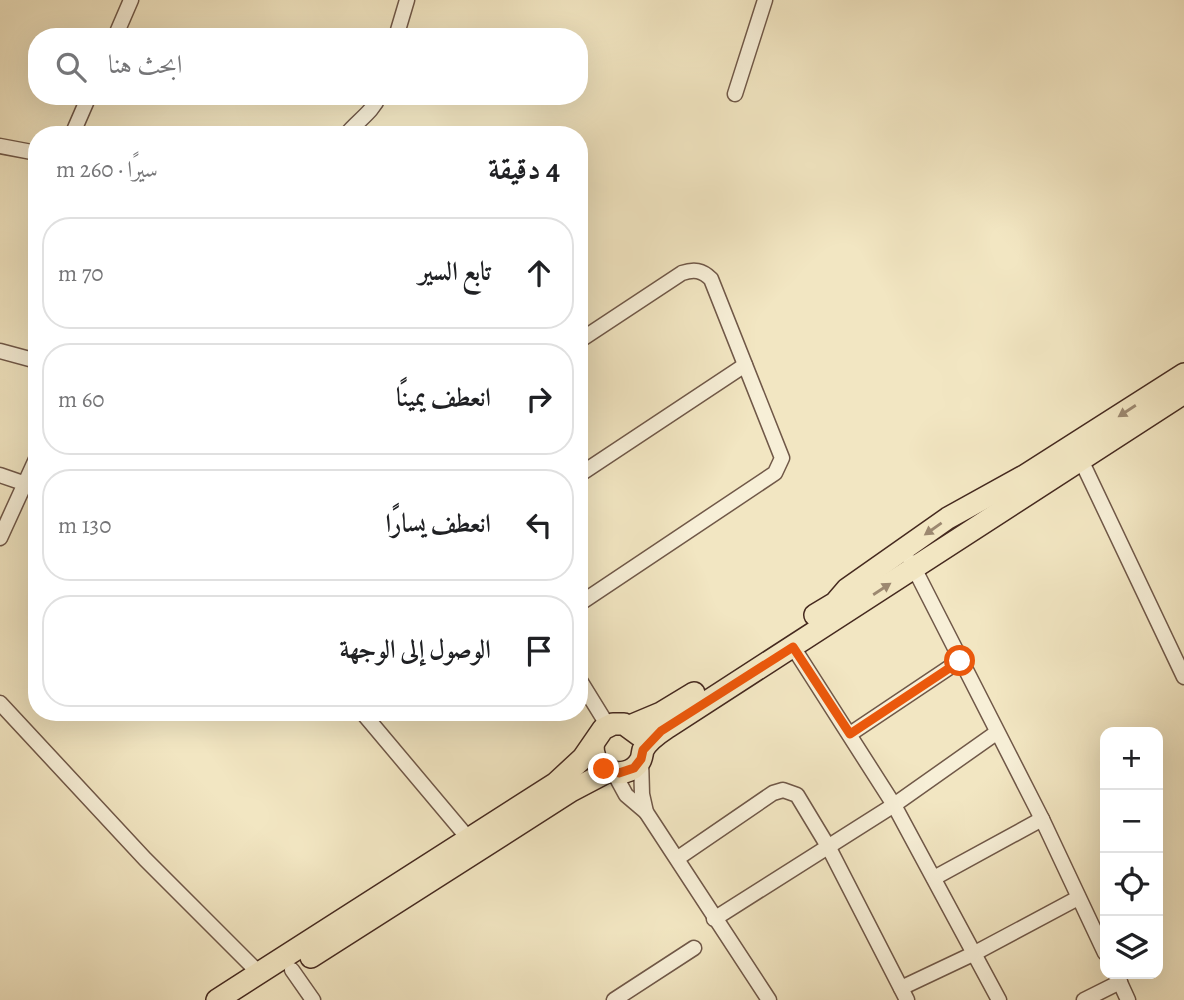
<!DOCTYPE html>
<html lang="ar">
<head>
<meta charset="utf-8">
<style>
  :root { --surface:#fff; --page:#f6f6f6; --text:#202124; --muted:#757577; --line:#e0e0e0 }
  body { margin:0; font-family:Alegreya,Amiri,serif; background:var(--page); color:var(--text); direction:rtl }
  .controls { position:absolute; right:21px; bottom:21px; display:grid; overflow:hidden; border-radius:14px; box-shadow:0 7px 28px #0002 }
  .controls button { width:63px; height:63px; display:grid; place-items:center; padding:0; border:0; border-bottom:2px solid var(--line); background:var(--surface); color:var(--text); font:35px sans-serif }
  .stop { position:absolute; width:21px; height:21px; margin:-16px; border:5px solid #ea580c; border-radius:50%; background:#fff }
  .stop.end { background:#ea580c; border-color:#fff; box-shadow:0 2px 7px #0008 }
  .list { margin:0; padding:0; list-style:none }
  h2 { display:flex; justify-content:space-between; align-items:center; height:91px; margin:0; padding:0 28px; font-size:30px }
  h2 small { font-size:23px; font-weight:400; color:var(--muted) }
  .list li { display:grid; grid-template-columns:46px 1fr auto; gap:21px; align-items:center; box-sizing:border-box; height:112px; margin:0 14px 14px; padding:0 14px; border:2px solid var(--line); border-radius:28px }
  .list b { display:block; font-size:26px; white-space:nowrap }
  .list em { font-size:23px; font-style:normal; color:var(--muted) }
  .icon { flex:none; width:38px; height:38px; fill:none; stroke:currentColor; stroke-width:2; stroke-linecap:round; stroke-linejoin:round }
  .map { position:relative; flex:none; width:1184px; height:1000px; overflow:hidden; direction:ltr }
  .search { position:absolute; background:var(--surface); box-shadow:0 7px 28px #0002; left:28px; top:28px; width:560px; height:77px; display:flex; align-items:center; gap:18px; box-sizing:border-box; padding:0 24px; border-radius:28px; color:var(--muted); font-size:26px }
  .panel { position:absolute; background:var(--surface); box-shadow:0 7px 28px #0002; left:28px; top:126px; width:560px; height:595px; border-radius:28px; direction:rtl }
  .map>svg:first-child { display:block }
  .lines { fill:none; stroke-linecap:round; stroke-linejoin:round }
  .street-casing { stroke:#705848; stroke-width:17 }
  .primary-casing { stroke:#45291f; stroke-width:24 }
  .street { stroke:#f7efd7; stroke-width:14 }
  .primary { stroke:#f2e6c2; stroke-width:21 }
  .oneway { fill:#9c8870 }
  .route { stroke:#ea580c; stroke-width:9 }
</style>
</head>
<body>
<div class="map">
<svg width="1184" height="1000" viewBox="0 0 1184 1000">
  <rect width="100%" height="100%" fill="#f2e6c2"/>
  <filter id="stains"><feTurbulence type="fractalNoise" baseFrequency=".00286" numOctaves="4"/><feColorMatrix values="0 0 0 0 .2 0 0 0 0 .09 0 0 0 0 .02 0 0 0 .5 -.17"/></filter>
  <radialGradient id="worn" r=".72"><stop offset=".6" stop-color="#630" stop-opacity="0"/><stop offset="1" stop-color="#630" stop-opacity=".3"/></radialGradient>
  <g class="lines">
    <g class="street-casing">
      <g id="street">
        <path d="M115,37l16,-37"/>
        <path d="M396,37l11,-37"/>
        <path d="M735,94l30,-94"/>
        <path d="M72,135l17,-39"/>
        <path d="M346,135c11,-14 27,-23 33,-39"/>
        <path d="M0,146l37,7"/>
        <path d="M579,341l103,-68c12,-4 20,-3 29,6l71,179 -7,15 -196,131"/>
        <path d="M0,351l37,10"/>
        <path d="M1081,460l103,217"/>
        <path d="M0,475l26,9"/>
        <path d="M579,475l166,-110"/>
        <path d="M0,538l37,-81"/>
        <path d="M911,562l131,257 63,134"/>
        <path d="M793,647l101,158 105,195"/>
        <path d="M579,679l29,47"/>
        <path d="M0,703l145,156 114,114"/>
        <path d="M362,712l106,126"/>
        <path d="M850,734l109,-73"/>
        <path d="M641,759l1,35 4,18 123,188"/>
        <path d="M614,773l12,22 20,17"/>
        <path d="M678,858l95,-65 10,-3 14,5 32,53 78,152"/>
        <path d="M934,878l108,-59"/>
        <path d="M714,919l180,-114 102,-72"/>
        <path d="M292,970l21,30"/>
        <path d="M1117,976l11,24"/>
        <path d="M901,988l74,-35 103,-55"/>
        <path d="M614,1000l80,-52"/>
        <path d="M1084,1000l36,-18"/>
      </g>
    </g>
    <g class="primary-casing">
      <g id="primary">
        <path d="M815,615l20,-12 12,-14 101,-71 76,-42 160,-102"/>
        <path d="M630,726l31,-13 33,-20"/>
        <path d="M593,745c0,10 3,19 12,24 12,7 28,4 35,-8 2,-3 2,-7 3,-11 5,-10 16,-17 25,-23l516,-334"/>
        <path d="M311,957l260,-166 38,-20"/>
        <path d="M217,1000l339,-217 27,-25 20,-29 10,-5h11l15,11"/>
      </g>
    </g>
    <use href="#street" class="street"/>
    <use href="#primary" class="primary"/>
  </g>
  <defs><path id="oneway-solid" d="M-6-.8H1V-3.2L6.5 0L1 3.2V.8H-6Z" transform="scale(1.75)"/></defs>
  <g class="oneway">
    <use href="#oneway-solid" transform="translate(1127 411) rotate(147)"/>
    <use href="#oneway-solid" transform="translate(933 529) rotate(145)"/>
    <use href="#oneway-solid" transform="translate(882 589) rotate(-33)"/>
  </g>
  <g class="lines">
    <path class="route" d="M604,769l15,4 15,-5 7,-9 2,-9 18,-19 132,-84 57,87 110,-73"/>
  </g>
  <rect width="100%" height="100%" filter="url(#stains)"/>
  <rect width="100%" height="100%" fill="url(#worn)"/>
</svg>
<div class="controls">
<button>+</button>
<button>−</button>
<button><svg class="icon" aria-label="locate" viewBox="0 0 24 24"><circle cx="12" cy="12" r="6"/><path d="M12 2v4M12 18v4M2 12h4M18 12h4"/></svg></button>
<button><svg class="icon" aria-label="layers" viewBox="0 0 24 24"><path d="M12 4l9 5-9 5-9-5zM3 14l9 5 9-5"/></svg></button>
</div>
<div class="stop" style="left:960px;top:661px"></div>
<div class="stop end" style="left:604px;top:769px"></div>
<div class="search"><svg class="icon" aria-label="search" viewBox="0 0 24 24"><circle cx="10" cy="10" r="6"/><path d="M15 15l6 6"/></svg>ابحث هنا</div>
<section class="panel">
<h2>4 دقيقة<small>سيرًا · 260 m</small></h2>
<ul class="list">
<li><svg class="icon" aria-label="ahead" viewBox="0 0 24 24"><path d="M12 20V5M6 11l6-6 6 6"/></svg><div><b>تابع السير</b></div><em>70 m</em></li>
<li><svg class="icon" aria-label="right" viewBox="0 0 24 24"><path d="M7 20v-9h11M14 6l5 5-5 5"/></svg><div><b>انعطف يمينًا</b></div><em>60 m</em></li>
<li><svg class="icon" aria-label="left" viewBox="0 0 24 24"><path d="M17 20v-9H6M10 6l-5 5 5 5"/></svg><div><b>انعطف يسارًا</b></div><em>130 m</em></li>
<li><svg class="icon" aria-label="arrive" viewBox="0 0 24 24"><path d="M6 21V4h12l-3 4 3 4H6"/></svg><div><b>الوصول إلى الوجهة</b></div></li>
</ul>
</section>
</div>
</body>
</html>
